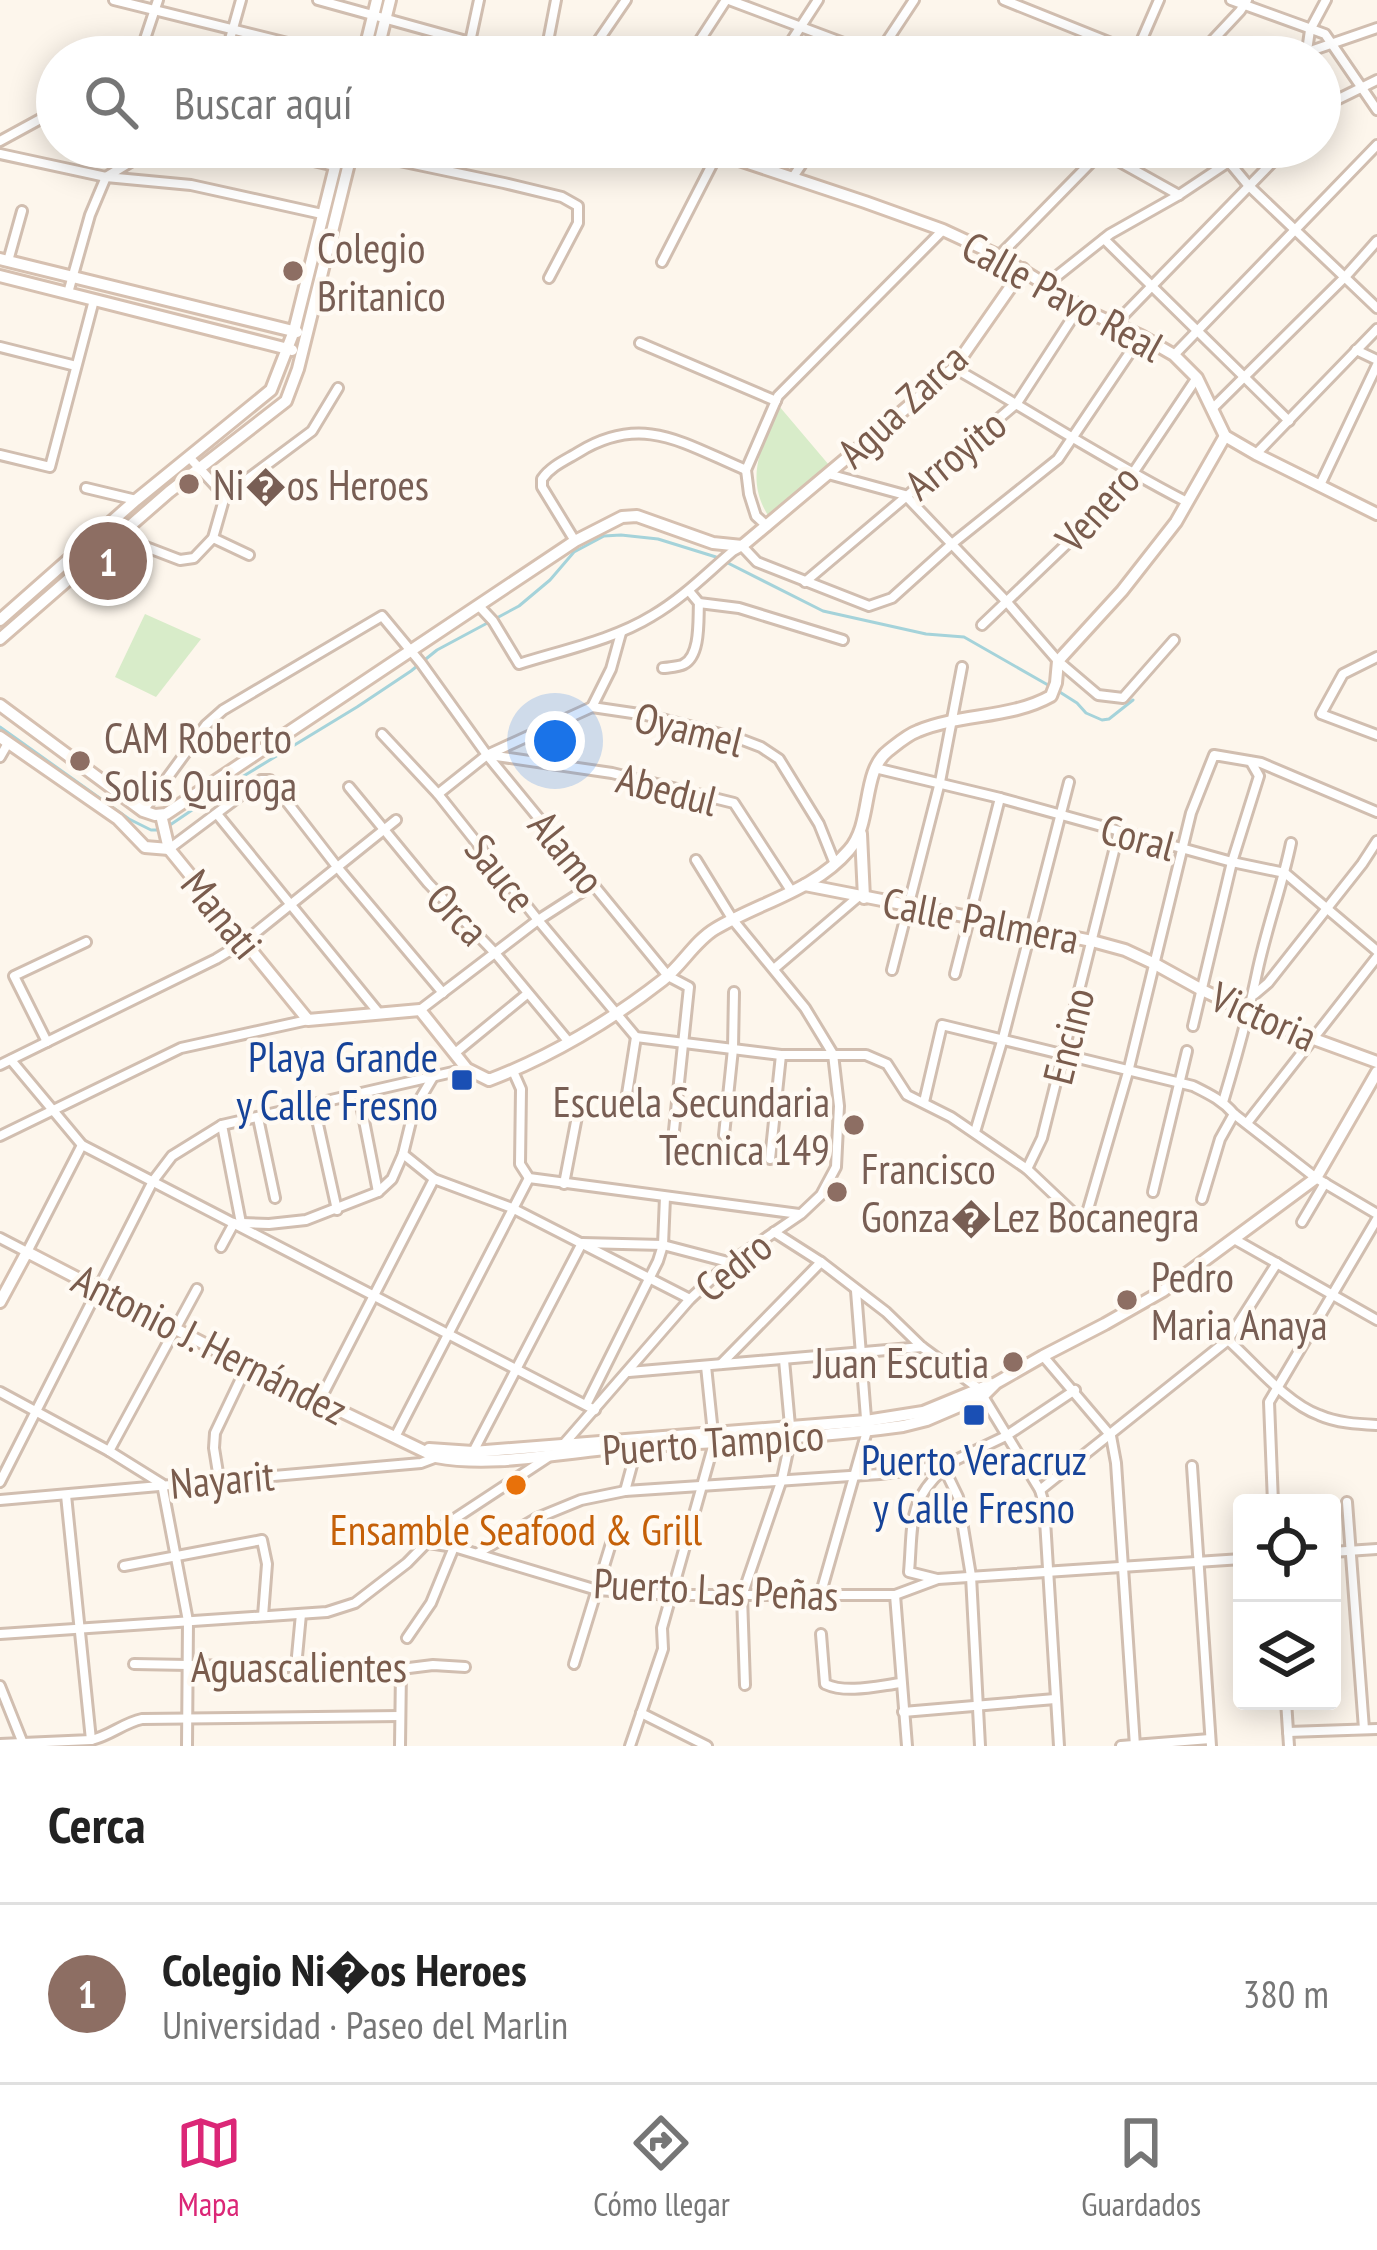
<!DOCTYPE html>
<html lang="es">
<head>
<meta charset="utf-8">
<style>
  :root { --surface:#fff; --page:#f6f6f6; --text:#222; --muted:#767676; --line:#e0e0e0; --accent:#db2777 }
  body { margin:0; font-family:"PT Sans Narrow",sans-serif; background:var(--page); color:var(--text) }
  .controls { position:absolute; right:36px; bottom:36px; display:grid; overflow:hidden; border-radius:12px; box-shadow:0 6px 30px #0003 }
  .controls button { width:108px; height:108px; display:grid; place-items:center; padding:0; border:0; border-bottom:3px solid var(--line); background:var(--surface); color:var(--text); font:60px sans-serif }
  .you { position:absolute; left:555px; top:741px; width:42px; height:42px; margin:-30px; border:9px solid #fff; border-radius:50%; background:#1a73e8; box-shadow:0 0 0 18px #1a73e833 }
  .badge { display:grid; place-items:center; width:78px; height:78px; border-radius:50%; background:var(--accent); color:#fff; font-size:39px; font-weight:700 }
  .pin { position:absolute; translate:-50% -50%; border:6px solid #fff; box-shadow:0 3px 12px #0006 }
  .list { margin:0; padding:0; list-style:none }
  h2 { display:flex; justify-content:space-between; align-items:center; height:156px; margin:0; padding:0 48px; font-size:51px }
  h2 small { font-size:39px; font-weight:400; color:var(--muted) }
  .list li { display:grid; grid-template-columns:78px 1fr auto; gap:36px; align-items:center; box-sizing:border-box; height:180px; padding:0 48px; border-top:3px solid var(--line) }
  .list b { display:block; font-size:45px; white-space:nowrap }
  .list p { margin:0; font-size:39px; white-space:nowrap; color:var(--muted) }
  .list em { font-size:39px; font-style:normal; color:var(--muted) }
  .icon { flex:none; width:66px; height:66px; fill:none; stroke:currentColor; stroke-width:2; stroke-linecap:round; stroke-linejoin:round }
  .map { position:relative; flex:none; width:1377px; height:1746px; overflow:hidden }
  .search { position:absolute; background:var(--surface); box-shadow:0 6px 30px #0003; left:36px; right:36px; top:36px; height:132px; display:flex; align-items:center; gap:30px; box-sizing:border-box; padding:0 42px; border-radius:66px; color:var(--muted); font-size:45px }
  .sheet { height:336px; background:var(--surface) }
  nav { display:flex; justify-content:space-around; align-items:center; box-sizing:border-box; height:168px; border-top:3px solid var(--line); background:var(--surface); font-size:33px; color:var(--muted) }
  nav a { display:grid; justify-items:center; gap:6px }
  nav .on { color:var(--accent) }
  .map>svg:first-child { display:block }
  .green { fill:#d8ecc9 }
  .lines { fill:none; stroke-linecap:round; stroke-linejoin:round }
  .stream { stroke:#a5d3da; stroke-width:3 }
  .street-casing { stroke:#d1beb0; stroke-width:14 }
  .secondary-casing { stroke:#d6c0b0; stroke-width:16 }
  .street { stroke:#fff; stroke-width:8 }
  .secondary { stroke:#fff; stroke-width:10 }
  .education-dot { fill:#8d6e63; stroke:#fffaf3; stroke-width:4.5 }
  .transit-dot { fill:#1a4fb4; stroke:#fffaf3; stroke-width:4.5 }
  .food-dot { fill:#e8710a; stroke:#fffaf3; stroke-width:4.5 }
  .labels { text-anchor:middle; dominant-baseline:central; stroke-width:9; stroke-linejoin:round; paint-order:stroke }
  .education-label { font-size:42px; fill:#785e54; stroke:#fffaf3; text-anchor:start }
  .street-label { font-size:42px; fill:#7a5c4d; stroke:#fffaf3 }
  .transit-label { font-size:42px; fill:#164399; stroke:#fffaf3; text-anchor:end }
  .food-label { font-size:42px; fill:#c56008; stroke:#fffaf3 }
</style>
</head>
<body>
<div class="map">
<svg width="1377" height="1746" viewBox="0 0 1377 1746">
  <rect width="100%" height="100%" fill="#fdf6ec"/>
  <g class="green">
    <path d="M779,406l50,59 -60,52c-25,-39 -7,-68 6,-107z"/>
    <path d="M145,614l56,25 -45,58 -41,-20z"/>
  </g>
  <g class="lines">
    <g class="stream">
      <path d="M0,727l129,92 22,11h10"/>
      <path d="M170,825l62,-42 125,-76 54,-36 26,-21 82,-44 31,-26 24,-28 30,-16 17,-1 37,4 58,18 107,54 103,23 38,3 91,52 22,14 9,10 16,7 7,-1 24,-19"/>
    </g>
    <g class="street-casing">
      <g id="street">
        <path d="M114,0l230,57"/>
        <path d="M318,0l152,42 66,15"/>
        <path d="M729,0l152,57"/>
        <path d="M1004,0l142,57"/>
        <path d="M1231,0l94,34 52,76"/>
        <path d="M470,42l9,-42"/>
        <path d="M1307,51l3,-21 16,-30"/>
        <path d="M1136,53l23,-53"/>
        <path d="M877,56l37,-56"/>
        <path d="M135,57l10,-18 13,-39"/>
        <path d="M225,57l16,-57"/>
        <path d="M545,57l11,-57"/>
        <path d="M587,57l39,-57"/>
        <path d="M689,57l37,-57"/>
        <path d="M781,57l37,-57"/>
        <path d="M1197,57l43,-46 7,-11"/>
        <path d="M1293,57l84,-29"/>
        <path d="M1320,108l57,-28"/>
        <path d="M0,141l57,-31"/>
        <path d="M254,147l81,19"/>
        <path d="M1093,147l86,48"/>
        <path d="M352,151l152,32 58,14 16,9v17l-29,55"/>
        <path d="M0,154l106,23 85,8 131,29"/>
        <path d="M1229,162l19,23 129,123"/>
        <path d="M793,177l20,-30"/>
        <path d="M1104,239l185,182"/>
        <path d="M999,256l107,-109"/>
        <path d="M8,261l14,-50"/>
        <path d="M662,262l59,-115"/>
        <path d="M1047,284l63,-50 69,-39 72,-48"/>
        <path d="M68,293l22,-78 16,-38 49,-30"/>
        <path d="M1115,324l172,-177"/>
        <path d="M640,343l136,58"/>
        <path d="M0,347l76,19"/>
        <path d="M1356,350l21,10"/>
        <path d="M1174,355l203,-210"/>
        <path d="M954,368c78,44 153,93 233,134"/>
        <path d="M1213,408l132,-131 32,-36"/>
        <path d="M1256,454l121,-125"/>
        <path d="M0,455l50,12 44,-167"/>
        <path d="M189,457l36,39"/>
        <path d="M828,474l77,21 101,106 52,60 40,34 25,3 51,-58"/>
        <path d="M1320,485l57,-120"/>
        <path d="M86,488l50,12"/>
        <path d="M767,526l-11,-10 -7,-22 -3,-24 32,-74 165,-166"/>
        <path d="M213,538l36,17"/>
        <path d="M575,541l-33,-54v-8c9,-13 24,-19 37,-27 64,-39 105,-8 167,18"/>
        <path d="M146,547l34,13 14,-2 19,-20 12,-42 87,-65 26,-43"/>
        <path d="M805,582l212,-179 63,-97"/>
        <path d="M689,591l10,12 40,5 104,32"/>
        <path d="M479,606l14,15 26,43c44,-14 94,-24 133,-48 31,-18 55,-43 81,-65l9,-5 15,16 112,44 23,-8 61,-55 105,-84 83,-123"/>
        <path d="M982,625l137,-131 77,-115"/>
        <path d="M1377,657l-34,17 -22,40 56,21"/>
        <path d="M663,668c3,0 19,-2 21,-4 17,-9 14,-45 15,-61"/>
        <path d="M592,707l19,-38 10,-36"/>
        <path d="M382,734l56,60 100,126 98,117 145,18h85l21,9 20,31 44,22 76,52 57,54 44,-151 63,-259 23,-58 47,8 116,49"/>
        <path d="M489,755l123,18 122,30 58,89"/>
        <path d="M0,757l8,-14"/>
        <path d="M875,768l125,30 232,64 53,11 92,78"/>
        <path d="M349,787l79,96 67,70 73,88"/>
        <path d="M438,794l49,-39 105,-48 54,8 94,24 21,8 18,12 40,65 16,40"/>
        <path d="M143,811l63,-86 17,-15 159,-94 39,47 66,92 181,221 21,11 -16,153"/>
        <path d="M217,814l161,198"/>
        <path d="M169,849l92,-69h9l68,88 105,125"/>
        <path d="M775,968l83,-71"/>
        <path d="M892,970l48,-188 22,-115"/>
        <path d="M955,974l45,-176"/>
        <path d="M1255,994l13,-11 94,-119 15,-23"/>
        <path d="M420,1010l118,-90 56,-36"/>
        <path d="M1193,1026l39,-164 27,-86 -8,-14"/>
        <path d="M47,1042l-33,-66 72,-34"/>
        <path d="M455,1053l72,-59"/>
        <path d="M11,1060l71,85 513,265"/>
        <path d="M0,1065l216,-106 28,-17 152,-122"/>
        <path d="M513,1071l8,18 -1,75 9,14 270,36"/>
        <path d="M627,1094l9,-57"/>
        <path d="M359,1095l19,97"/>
        <path d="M924,1102l18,-77 251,61c16,8 29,14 41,28l82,64 61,36"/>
        <path d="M1223,1102c13,-43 25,-85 34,-129 9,-44 25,-86 34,-130"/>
        <path d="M314,1106l23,104"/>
        <path d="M258,1118l17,80"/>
        <path d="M1247,1123l130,-166"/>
        <path d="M222,1125l19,98"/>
        <path d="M975,1132l28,-94 66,-256"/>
        <path d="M724,1135l9,-86 1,-57"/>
        <path d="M0,1136l181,-88 127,-28"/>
        <path d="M403,1154l31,25 78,29 178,91"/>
        <path d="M770,1159l11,-104"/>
        <path d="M1027,1169l15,-31 77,-307"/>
        <path d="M564,1184l15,-78"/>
        <path d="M1153,1192l34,-141"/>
        <path d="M1202,1199l18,-60 14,-25"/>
        <path d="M1302,1222l23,-39"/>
        <path d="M242,1223l27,1 37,-4 72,-28 14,-13 11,-25 11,-45 19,-32"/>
        <path d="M774,1232l47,30 65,50 36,35 56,41 62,102 4,14 15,242"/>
        <path d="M0,1238l27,14 55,-107"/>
        <path d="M1234,1239l143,81"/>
        <path d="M221,1247l13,-24"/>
        <path d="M1228,1340c26,23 58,63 91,75 18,8 39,9 58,10"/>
        <path d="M1043,1356l68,80 5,27 19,283"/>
        <path d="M721,1364l100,-102"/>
        <path d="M629,1372l293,-25"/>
        <path d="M0,1392l109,59 53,33 26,137 -1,125"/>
        <path d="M319,1402l115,-223"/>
        <path d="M586,1405l72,-144 5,-16 2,-48"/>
        <path d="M395,1437l134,-259"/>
        <path d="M563,1445l127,-146 39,-36 72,-49 20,-19 15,-28 3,-61 -6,-52 -28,-46 -72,-88 -37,-60"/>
        <path d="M109,1451l88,-162"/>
        <path d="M473,1452l109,-209 81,2 65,17"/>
        <path d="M943,1466l15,31 13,79 9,170"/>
        <path d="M1192,1466l19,280"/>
        <path d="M219,1479l-5,-31 1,-15 32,-67"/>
        <path d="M0,1482l153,-301 19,-25 50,-31 244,-56"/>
        <path d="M1040,1490l188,-150 49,-77"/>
        <path d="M625,1491l12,-44"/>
        <path d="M0,1500l421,-37 16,-6"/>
        <path d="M1347,1502l17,227"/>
        <path d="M1273,1503l-4,-101 108,-183"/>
        <path d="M429,1543l25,4 143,43 75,5h223l43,-16 304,-20"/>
        <path d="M1332,1552l45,-3"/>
        <path d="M478,1553l59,-35 44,-18 44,-9 255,-17 63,-8 63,-30 69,-46"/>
        <path d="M124,1566l138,-26 5,24 -4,52"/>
        <path d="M937,1579l-28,-7c4,-46 -2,-71 35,-103"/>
        <path d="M895,1595l12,151"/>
        <path d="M820,1596l47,-165 -11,-140"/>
        <path d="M0,1634l327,-22 28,-9 52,-40 35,-36 105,-69"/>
        <path d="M821,1634l4,50c22,10 52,2 76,-1"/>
        <path d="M407,1638l24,-35 23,-56"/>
        <path d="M134,1664l267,5 32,-4 32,2"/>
        <path d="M574,1664l39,-127"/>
        <path d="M296,1667l5,-53"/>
        <path d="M745,1685l-3,-89 40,-117 9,-42 -7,-77"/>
        <path d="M0,1686l24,60"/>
        <path d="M1286,1701l3,45"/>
        <path d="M903,1712l152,-13"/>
        <path d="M641,1713l66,33"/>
        <path d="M1288,1732l89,-3"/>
        <path d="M91,1740c19,-4 32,-17 51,-21l258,-3"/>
        <path d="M0,1744l91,-4 -25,-245"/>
        <path d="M400,1746l1,-77"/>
        <path d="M630,1746l33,-97 -1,-21 52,-185 -8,-77"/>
        <path d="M1121,1746l89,-7"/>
      </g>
    </g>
    <g class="secondary-casing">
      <g id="secondary">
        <path d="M363,57l14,-57"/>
        <path d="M376,57l14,-57"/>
        <path d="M700,147l165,55 78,28 56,26 94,58 48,22 33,19 23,23 28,58 31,18 121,60"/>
        <path d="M0,259l297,73"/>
        <path d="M0,276l292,74"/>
        <path d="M0,620l136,-120 135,-110 23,-59 46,-184"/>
        <path d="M0,639l169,-147 117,-91 12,-32 55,-222"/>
        <path d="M0,705l143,106 12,4 11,-1 409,-273 47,-24 15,-1 76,27 29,3 212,-178 69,-99"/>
        <path d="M0,737l118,82 27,28 24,2"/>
        <path d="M161,815l8,34 139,171 112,-10 47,59 22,11c61,-23 123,-60 174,-100 19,-15 32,-39 52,-51 45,-27 99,-38 134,-79 24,-27 12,-78 39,-99 9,-7 19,-16 30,-20 43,-18 92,-12 133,-35l5,-13 2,-22 64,-70 54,-69 49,-86"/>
        <path d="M861,834l3,64"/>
        <path d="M805,885l287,56 33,9 30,14 47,26 79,37 96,35"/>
        <path d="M0,1302l27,-50 220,114 189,91c59,11 124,-5 183,-9 95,-7 190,-9 284,-22l24,-6 56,-24 13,-13 47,-27 62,-32 58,-33 153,-113 61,-106"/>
        <path d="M429,1449l44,3 393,-31 57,-9 68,-28"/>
      </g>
    </g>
    <use href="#street" class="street"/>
    <use href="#secondary" class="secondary"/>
  </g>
  <g class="education-dot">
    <circle cx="293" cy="271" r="12"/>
    <circle cx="189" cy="484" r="12"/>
    <circle cx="80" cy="761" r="12"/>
    <circle cx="854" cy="1125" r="12"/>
    <circle cx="837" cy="1192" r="12"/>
    <circle cx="1127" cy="1300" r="12"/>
    <circle cx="1013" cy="1362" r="12"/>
  </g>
  <g class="transit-dot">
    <rect x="450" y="1068" width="24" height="24" rx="6"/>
    <rect x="962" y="1403" width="24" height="24" rx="6"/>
  </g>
  <circle class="food-dot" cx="516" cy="1485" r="12"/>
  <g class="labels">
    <g class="education-label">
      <text x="317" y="247">Colegio<tspan x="317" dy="48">Britanico</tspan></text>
      <text x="213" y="484">Ni�os Heroes</text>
      <text x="104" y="737">CAM Roberto<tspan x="104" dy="48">Solis Quiroga</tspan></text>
      <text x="830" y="1101" text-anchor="end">Escuela Secundaria<tspan x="830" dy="48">Tecnica 149</tspan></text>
      <text x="861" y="1168">Francisco<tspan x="861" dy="48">Gonza�Lez Bocanegra</tspan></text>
      <text x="1151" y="1276">Pedro<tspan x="1151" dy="48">Maria Anaya</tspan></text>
      <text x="989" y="1362" text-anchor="end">Juan Escutia</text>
    </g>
    <g class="street-label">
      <text transform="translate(1063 296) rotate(29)">Calle Pavo Real</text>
      <text transform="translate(902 405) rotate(-43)">Agua Zarca</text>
      <text transform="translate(955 454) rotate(-39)">Arroyito</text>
      <text transform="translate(1097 508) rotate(-48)">Venero</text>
      <text transform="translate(689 729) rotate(14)">Oyamel</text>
      <text transform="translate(667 789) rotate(14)">Abedul</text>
      <text transform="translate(1138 837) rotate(15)">Coral</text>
      <text transform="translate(567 852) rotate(51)">Alamo</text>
      <text transform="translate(501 873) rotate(52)">Sauce</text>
      <text transform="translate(222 914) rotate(51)">Manati</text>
      <text transform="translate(458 914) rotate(46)">Orca</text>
      <text transform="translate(981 920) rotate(11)">Calle Palmera</text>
      <text transform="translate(1264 1016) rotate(24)">Victoria</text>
      <text transform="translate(1068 1036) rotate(-76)">Encino</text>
      <text transform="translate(733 1266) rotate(-39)">Cedro</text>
      <text transform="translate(210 1344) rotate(27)">Antonio J. Hernández</text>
      <text transform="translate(713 1442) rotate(-4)">Puerto Tampico</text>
      <text transform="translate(222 1479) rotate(-5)">Nayarit</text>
      <text transform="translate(716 1589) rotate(3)">Puerto Las Peñas</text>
      <text x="299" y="1666">Aguascalientes</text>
    </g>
    <g class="transit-label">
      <text x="438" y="1056">Playa Grande<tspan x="438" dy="48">y Calle Fresno</tspan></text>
      <text x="974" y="1459" text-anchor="middle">Puerto Veracruz<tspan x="974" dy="48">y Calle Fresno</tspan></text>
    </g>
    <g class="food-label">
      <text x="516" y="1529">Ensamble Seafood &amp; Grill</text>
    </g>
  </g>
</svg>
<div class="controls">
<button><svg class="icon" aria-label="locate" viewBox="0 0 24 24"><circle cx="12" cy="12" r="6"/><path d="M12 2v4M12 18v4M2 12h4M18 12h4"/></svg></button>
<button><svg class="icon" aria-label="layers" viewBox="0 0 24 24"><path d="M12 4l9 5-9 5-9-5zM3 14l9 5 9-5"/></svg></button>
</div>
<div class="you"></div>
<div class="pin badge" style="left:108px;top:561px;background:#8d6e63">1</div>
<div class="search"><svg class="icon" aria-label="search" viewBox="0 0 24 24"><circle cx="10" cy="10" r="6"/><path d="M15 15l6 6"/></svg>Buscar aquí</div>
</div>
<section class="sheet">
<h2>Cerca<small></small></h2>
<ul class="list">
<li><span class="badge" style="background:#8d6e63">1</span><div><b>Colegio Ni�os Heroes</b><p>Universidad · Paseo del Marlin</p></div><em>380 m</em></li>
</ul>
</section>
<nav>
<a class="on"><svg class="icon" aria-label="map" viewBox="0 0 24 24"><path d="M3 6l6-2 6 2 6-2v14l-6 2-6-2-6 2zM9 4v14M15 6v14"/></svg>Mapa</a>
<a><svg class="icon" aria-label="directions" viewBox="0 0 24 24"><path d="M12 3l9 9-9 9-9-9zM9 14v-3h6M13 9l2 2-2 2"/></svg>Cómo llegar</a>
<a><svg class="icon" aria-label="saved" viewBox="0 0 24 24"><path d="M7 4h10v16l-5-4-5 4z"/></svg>Guardados</a>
</nav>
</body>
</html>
